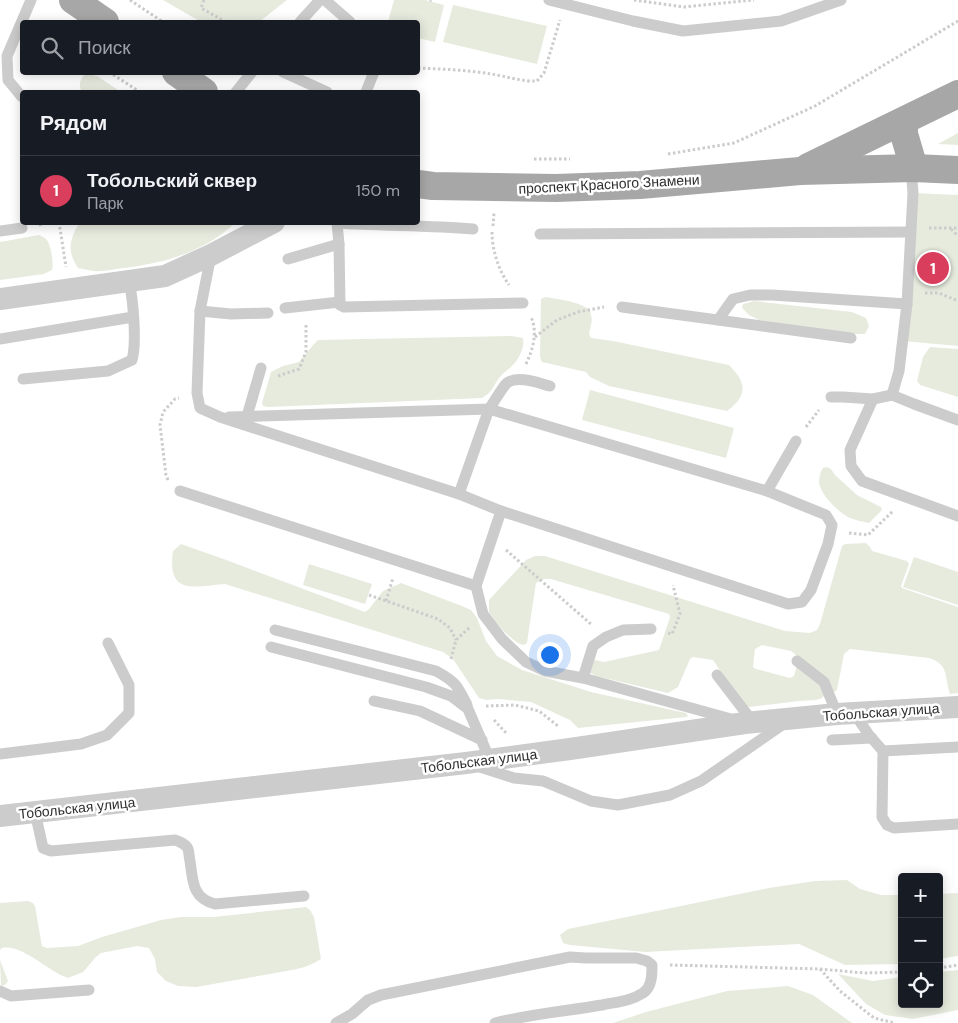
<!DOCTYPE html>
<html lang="ru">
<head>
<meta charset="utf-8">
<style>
  :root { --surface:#171b24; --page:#242831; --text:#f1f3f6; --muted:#9ea1a6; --line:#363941; --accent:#d93e5d }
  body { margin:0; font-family:"DM Sans",sans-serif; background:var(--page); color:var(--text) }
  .controls { position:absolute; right:15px; bottom:15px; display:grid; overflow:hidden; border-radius:5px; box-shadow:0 2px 12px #0003 }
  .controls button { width:45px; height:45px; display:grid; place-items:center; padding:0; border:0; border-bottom:1px solid var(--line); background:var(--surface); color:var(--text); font:25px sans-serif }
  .you { position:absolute; left:549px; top:654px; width:18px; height:18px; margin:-12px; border:4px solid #fff; border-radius:50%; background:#1a73e8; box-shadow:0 0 0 8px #1a73e833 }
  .badge { display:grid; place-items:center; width:32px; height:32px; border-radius:50%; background:var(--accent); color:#fff; font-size:16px; font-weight:700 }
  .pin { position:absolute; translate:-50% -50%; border:2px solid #fff; box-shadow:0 1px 5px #0006 }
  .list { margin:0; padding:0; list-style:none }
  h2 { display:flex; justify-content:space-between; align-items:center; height:65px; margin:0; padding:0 20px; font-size:21px }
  h2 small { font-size:16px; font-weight:400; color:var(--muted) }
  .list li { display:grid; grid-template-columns:32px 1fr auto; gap:15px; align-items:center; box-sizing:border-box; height:70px; padding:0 20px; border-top:1px solid var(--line) }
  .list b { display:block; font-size:19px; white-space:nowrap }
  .list p { margin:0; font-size:16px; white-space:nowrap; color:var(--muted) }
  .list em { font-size:16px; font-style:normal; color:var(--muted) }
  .icon { flex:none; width:28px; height:28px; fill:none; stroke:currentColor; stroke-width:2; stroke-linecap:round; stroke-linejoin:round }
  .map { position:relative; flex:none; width:958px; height:1023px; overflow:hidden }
  .search { position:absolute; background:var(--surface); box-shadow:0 2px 12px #0003; left:20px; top:20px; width:400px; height:55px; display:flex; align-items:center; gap:12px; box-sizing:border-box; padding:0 18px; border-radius:5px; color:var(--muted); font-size:19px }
  .panel { position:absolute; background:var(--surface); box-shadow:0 2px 12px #0003; left:20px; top:90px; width:400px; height:135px; border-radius:5px }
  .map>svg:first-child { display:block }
  .green { fill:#e7ebde }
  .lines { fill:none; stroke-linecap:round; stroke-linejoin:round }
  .path { stroke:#ccc; stroke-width:3; stroke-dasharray:2.5 2.5; stroke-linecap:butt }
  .lane { stroke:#ccc; stroke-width:11 }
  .street { stroke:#ccc; stroke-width:22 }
  .primary { stroke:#a7a7a7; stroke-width:28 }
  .labels { text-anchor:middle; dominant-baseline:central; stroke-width:5; stroke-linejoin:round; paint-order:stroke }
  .street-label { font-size:14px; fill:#2f2f2f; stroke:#fff }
</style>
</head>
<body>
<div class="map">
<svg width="958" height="1023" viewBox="0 0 958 1023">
  <rect width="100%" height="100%" fill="#fff"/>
  <g class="green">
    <path d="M163,0h124l-28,22h-58z"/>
    <path d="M394,0h31l19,5 -9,37 -17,-4v-16h-30z"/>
    <path d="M453,5l94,21 -10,38 -94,-22z"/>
    <path d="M88,74l9,2 24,16h-39c-4,-6 -2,-12 2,-17z"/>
    <path d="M958,133v12l-20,-1z"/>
    <path d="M913,193l45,2v151l-55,-5z"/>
    <path d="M81,223v-1l154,1c-31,29 -70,40 -111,45 -10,1 -21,4 -31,3 -5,-1 -10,-2 -15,-3 -8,-13 -10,-21 -4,-35 2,-5 3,-7 7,-10z"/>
    <path d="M39,235c3,2 4,1 7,4 5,5 8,25 6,31l-8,4 -44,6v-38z"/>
    <path d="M546,297c15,3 31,4 44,13l2,10 -3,14 2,4 22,3 116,24c4,5 9,9 11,14 7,14 -2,24 -13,32l-118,-25 -19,-9 -4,-5 -44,-10 -2,-5 1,-58z"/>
    <path d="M754,301l98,11 14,6 3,8 -4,8h-11l-95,-14 -10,-5 -7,-7 1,-4z"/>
    <path d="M512,336l11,2c2,10 -4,21 -11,28 -4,4 -9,7 -12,11 -8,10 -6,14 -18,21l-214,9 -5,-1 -1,-3 9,-31 12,-6 16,-4 15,-18 4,-4z"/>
    <path d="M930,347l28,2v48l-38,-12 -3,-4 6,-24z"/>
    <path d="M590,390l144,38 -8,30 -144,-38z"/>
    <path d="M827,467l4,2 4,6 22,20 24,12 1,3 -13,13c-6,-1 -13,-3 -19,-5 -11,-5 -29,-23 -31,-35 0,-5 1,-11 4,-15z"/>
    <path d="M866,543l4,4 2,4 35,10 2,3 -8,22 1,2 56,19v86l-8,1c-6,-17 0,-29 -21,-36l-79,-9 -6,5 -7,36 -3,2 -37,-34 -2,-4 -4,-3 -29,-6 -7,4 -2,18 3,2 34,9 4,-2 3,-11 25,19 2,12 -2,2 -6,2 -17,1 -50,6 -6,-3 -30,-44 -20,-3 -3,2 -12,28 -10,6 -72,-17 -6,-3 4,-13h1l9,2 55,-12 11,-33 -1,-3 -118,-35h-7l-8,4 -4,26 -5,34 -3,2c-12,-2 -29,-23 -35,-33v-12l37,-40 9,-4h10l240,75 25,2 7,-3 3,-6 22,-78 3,-2z"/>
    <path d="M181,544l48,17 136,51 4,-3 14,-18 18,-8 61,23 9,4 6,8 9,23 11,15 25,14 69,22 95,21 2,3 -2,1 -108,11 -8,-8 -39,-18 -33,-3 -12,1 -7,-2 -26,-39 -10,-7 -218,-68c-33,3 -58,11 -52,-33z"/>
    <path d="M914,557l44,15v33l-55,-18z"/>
    <path d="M309,564l63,20 -7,20 -62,-19z"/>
    <path d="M847,880l13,9 21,6h21v69l-57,1 -46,-21 -154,8 -75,-7 -7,-2 -3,-8 8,-6 201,-41 46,-7z"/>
    <path d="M958,893v63l-19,3v-65z"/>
    <path d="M28,901l5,2 2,3 7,40 5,2 31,-2 24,-9 59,-17 20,-3h32l93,-10 4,3 4,7 7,42c-9,6 -18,9 -29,11l-96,17 -18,-1 -12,-5 -9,-9 -2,-13 -6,-11 -12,-2 -36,7 -5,4 -13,15 -15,6c-20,-6 -45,-34 -66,-30l-2,2v-47z"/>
    <path d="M0,960l8,21 -3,4 -4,1z"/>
    <path d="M958,970v40l-45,9 -28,-4 -19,-11 -28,-30 35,7 29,-4v27h37v-32z"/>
    <path d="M788,986l25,9 39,28h-239l33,-11 81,-21z"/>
  </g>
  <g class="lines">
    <g class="path">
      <path d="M130,0l33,22"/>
      <path d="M204,0l-3,8 25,14"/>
      <path d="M634,0l50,7 70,-7"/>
      <path d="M430,1l1,-1"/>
      <path d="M418,68c24,1 49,2 73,6 14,2 33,8 46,7l7,-8 16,-53"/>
      <path d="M109,72l31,20"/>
      <path d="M668,154l66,-11 81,-37 143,-85"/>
      <path d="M534,159h36"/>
      <path d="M59,222l7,45"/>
      <path d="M39,225l12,-3"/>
      <path d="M493,226l1,-13"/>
      <path d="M929,228h29"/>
      <path d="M951,229l7,7"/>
      <path d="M492,232c0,18 7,39 17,53"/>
      <path d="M925,293h14l19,8"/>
      <path d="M535,337l22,-17 21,-8 26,-5"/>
      <path d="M526,364c7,-15 12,-32 5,-47"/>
      <path d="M278,376l21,-7 7,-17v-28"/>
      <path d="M806,427l13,-17"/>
      <path d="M168,480l-2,-5 -6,-50 3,-13 12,-13 4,-1"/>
      <path d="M849,533l19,2 25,-24"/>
      <path d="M506,550l86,75"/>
      <path d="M369,595l69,24 12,9 6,12"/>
      <path d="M386,601l7,-23"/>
      <path d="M668,633l4,1 8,-20 -7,-29"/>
      <path d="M451,659l5,-19 14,-13"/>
      <path d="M486,706l29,-1 24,6 19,15"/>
      <path d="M494,720l13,14"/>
      <path d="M670,965l150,4 44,4 38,-1"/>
      <path d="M939,968l19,-3"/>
      <path d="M820,969l20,22 34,27 21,5"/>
    </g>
    <g class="lane">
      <path d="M325,0l25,22"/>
      <path d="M549,0l84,21 50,10 98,-10 60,-21"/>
      <path d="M300,22l20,-22"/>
      <path d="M283,72l44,20"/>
      <path d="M236,92l16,-20"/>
      <path d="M366,92l8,-20"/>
      <path d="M22,97l-14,-17 -1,-24 24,-56"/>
      <path d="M336,222l1,1 2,21 1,61 4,2 179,-4"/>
      <path d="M337,223c46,3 91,2 136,6"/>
      <path d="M0,231l22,-3"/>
      <path d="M540,234l370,-2"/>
      <path d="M211,255l-11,56 -3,82 3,15 20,9 239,77 42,17 -25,75 7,28 19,25 24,23 19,9 38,7 148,41"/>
      <path d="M288,259l51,-15"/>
      <path d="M622,307l229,31"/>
      <path d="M285,308l55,-6"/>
      <path d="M200,311l31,3 37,-1"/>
      <path d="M718,320l15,-21 17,-4h22l135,9"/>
      <path d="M0,339l133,-22"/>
      <path d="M23,379l85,-8 24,-11c5,-18 1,-61 -3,-79"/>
      <path d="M892,395l7,-24 8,-67 6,-111 -2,-25"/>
      <path d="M831,397h12l30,2 19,-4 22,9 44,16"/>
      <path d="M873,399l-23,51 1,16 11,15 96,35"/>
      <path d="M247,416l14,-48"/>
      <path d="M229,417l260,-8c4,-5 14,-23 18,-26 11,-8 31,0 43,3"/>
      <path d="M180,491l296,95"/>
      <path d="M767,491l29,-50"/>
      <path d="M459,494l30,-85 278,82 59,24 6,10 -4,19 -17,46 -9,12 -14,2 -287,-93"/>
      <path d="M275,630l161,41c20,11 21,14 31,34"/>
      <path d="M271,647l155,40 25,9 17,13 22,51"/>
      <path d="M797,661l27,21 13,32"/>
      <path d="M717,675l36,47"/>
      <path d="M583,678l10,-32 13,-9 17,-7 28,-1"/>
      <path d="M374,701l46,10 62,29"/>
      <path d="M854,713l15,22 14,16 -1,66 5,8 7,3 64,-4"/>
      <path d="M832,740l40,-2"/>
      <path d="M883,751l75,-4"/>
      <path d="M0,754l81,-10 26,-9 22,-22v-28l-21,-42"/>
      <path d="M480,767l34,11 29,3 48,20 27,4 52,-10 31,-14 84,-58"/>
      <path d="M35,812l8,36 8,3 124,-11c5,2 11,4 13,9 1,3 1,8 2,12 3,20 2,37 25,43l89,-8"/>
      <path d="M0,991l11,5 78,-6"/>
      <path d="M336,1023l16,-9 16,-14 13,-5 189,-38 16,1h50l11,3 5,4c0,10 0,22 -9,28 -12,8 -27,9 -41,12 -35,6 -71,9 -107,18"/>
    </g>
    <g class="street">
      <path d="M0,299l165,-23 46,-21 63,-33"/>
      <path d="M0,816l466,-53 104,-14 175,-26 92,-9 121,-7"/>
    </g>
    <g class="primary">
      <path d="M73,0l32,22"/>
      <path d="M176,72l28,20"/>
      <path d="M904,121v13l10,34"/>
      <path d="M808,167l150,-73"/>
      <path d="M418,184l15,2 123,2 84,-3 160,-14 114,-3 44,2"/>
    </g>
  </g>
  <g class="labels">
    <g class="street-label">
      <text transform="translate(609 184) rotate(-3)">проспект Красного Знамени</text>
      <text transform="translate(881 712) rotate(-4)">Тобольская улица</text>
      <text transform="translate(479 761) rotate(-7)">Тобольская улица</text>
      <text transform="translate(77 808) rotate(-6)">Тобольская улица</text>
    </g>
  </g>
</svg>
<div class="controls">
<button>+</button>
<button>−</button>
<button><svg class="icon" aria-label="locate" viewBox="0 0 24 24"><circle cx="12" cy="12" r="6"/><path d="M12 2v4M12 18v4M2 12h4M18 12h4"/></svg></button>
</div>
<div class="you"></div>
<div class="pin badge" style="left:933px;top:268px">1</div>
<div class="search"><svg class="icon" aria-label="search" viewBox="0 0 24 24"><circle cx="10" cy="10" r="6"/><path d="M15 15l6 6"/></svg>Поиск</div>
<section class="panel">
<h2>Рядом<small></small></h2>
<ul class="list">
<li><span class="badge">1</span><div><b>Тобольский сквер</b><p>Парк</p></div><em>150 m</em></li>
</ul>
</section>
</div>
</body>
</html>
